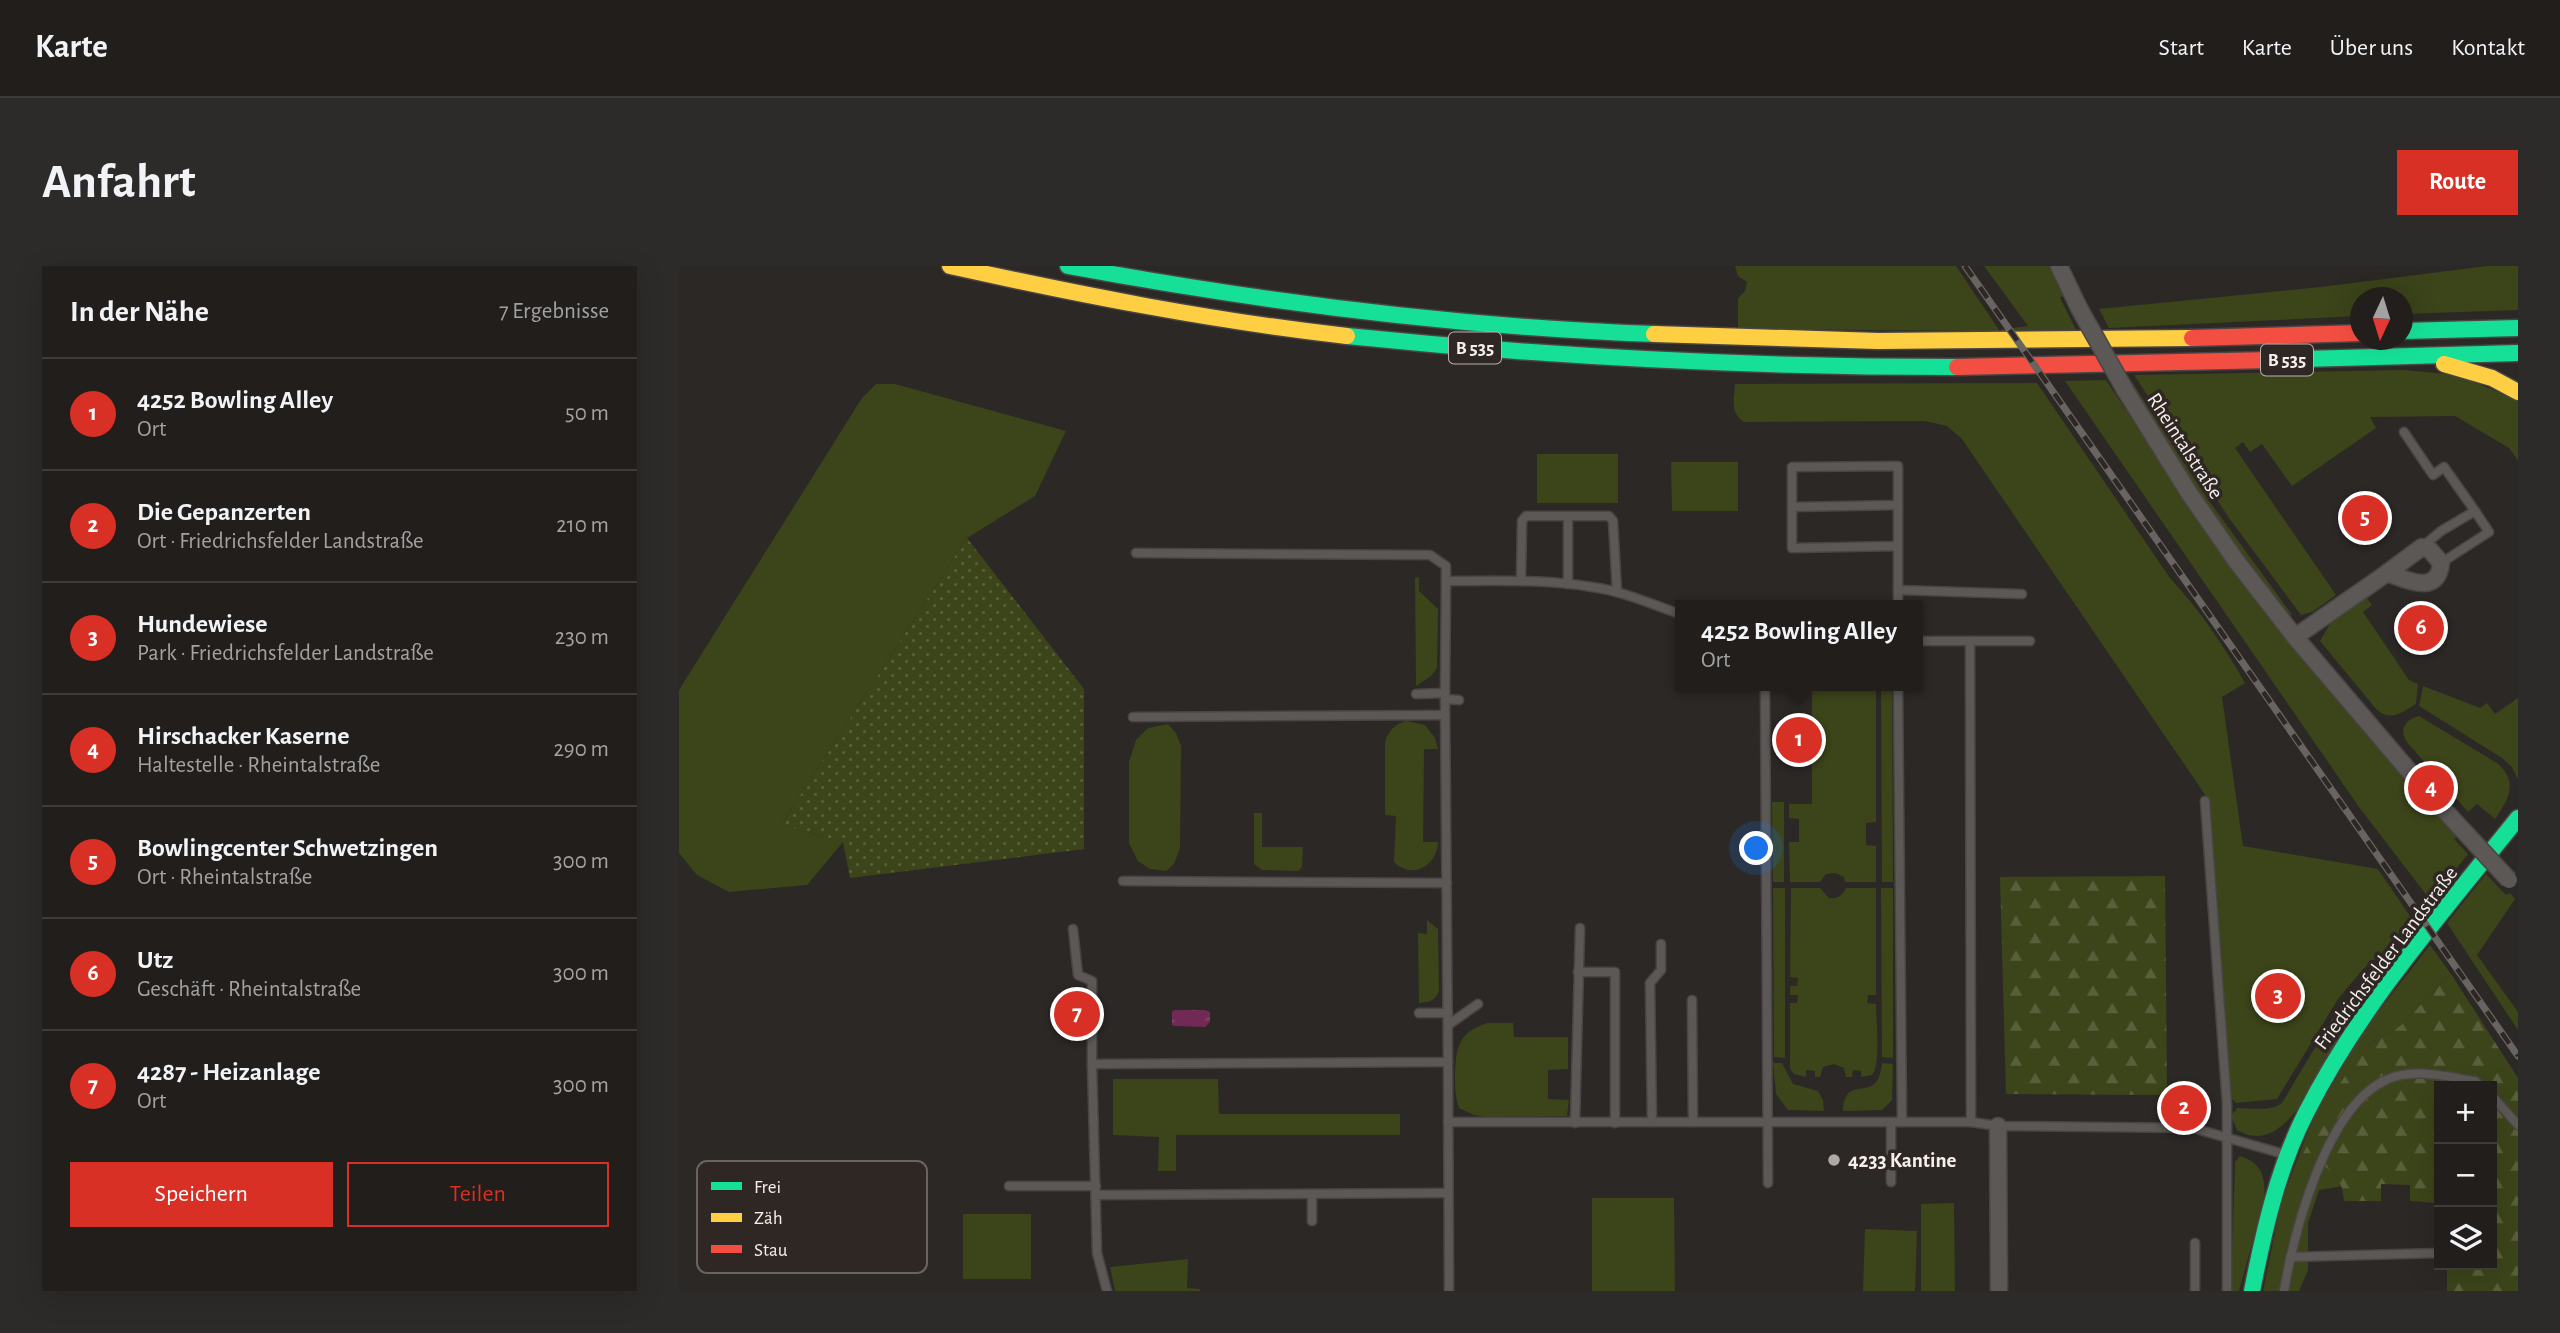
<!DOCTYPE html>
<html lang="de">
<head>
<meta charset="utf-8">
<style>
  :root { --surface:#211e1c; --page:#2d2b29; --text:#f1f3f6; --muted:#a2a2a3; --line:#3e3c3b; --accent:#d93025 }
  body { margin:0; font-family:"Alegreya Sans",sans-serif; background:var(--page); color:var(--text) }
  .controls { position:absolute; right:21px; bottom:21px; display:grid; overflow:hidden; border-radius:0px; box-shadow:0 7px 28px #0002 }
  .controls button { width:63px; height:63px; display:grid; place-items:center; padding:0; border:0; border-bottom:2px solid var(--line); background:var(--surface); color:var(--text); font:35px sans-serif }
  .compass { position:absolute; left:1671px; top:21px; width:63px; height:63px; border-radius:50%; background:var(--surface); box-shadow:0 7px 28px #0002; rotate:184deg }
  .you { position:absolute; left:1078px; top:583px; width:24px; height:24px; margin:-18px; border:5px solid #fff; border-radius:50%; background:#1a73e8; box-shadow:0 0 0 10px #1a73e833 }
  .badge { display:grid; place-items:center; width:46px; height:46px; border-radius:50%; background:var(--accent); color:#fff; font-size:23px; font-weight:700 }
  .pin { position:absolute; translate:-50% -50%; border:4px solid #fff; box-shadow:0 2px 7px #0006 }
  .popup { position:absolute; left:996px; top:334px; width:248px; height:91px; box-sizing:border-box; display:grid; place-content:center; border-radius:0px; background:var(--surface); filter:drop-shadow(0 2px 5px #0005); font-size:23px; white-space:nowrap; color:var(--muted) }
  .popup b { font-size:26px; color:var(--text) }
  .popup::after { content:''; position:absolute; left:50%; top:100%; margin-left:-14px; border:14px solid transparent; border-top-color:var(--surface) }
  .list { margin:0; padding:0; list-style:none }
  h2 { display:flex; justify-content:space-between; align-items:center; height:91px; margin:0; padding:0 28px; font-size:30px }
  h2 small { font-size:23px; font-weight:400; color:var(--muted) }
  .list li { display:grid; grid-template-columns:46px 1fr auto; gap:21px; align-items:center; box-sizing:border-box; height:112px; padding:0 28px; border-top:2px solid var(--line) }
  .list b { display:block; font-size:26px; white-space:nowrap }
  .list p { margin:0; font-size:23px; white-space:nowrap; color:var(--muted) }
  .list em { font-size:23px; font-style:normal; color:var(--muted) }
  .actions { display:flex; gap:14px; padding:21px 28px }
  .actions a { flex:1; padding:16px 0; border:2px solid var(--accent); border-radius:0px; text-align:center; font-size:24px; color:var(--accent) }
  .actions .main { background:var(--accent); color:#fff }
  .icon { flex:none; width:38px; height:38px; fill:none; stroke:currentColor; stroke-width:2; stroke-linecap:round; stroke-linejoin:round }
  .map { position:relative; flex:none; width:1839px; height:1025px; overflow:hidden; border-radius:0px }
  header { display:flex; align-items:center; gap:42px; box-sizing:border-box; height:98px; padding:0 35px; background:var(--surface); border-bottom:2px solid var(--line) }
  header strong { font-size:33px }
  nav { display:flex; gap:38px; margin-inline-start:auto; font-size:24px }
  .intro { display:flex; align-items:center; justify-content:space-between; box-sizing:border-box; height:168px; padding:0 42px }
  h1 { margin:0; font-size:49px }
  .button { padding:18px 32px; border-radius:0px; background:var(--accent); color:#fff; font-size:24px; font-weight:700 }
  main { display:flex; gap:42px; padding:0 42px }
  aside { flex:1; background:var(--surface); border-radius:0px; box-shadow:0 7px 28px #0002 }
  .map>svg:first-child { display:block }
  .green { fill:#3c441a }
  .forest { fill:url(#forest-firs) }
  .garden { fill:url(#garden-dots) }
  .water { fill:url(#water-ripples) }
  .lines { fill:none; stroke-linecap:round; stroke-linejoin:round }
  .lane-casing { stroke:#494544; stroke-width:11 }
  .street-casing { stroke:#494544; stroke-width:19 }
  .fast-casing { stroke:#494544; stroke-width:19 }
  .slow-casing { stroke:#494544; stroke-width:19 }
  .jam-casing { stroke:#494544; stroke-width:19 }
  .lane { stroke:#5b5856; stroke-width:8 }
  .street { stroke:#5b5856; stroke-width:16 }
  .fast { stroke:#16e098; stroke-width:16 }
  .slow { stroke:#ffcf43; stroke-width:16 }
  .jam { stroke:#f24e42; stroke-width:16 }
  .rail-casing { stroke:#676462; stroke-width:7 }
  .rail { stroke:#2f2723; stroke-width:4.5; stroke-dasharray:13; stroke-linecap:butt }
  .street-bridge-casing { stroke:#494544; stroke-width:19; stroke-linecap:butt }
  .street-bridge { stroke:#5b5856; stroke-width:16 }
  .poi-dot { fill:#aea9a7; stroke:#2f2723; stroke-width:2.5 }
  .labels { text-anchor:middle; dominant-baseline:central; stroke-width:7; stroke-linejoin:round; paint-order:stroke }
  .shield { fill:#2f2723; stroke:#b9b3b0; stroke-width:2 }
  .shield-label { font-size:19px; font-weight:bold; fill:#f4efec }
  .street-label { font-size:21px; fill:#f4efec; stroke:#2f2723 }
  .poi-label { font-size:21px; font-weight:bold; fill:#f4efec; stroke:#2f2723; text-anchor:start }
  .key { fill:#2f2723; stroke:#6a635f; stroke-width:2 }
  .key-label { font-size:19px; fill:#f4efec }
</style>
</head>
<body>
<header>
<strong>Karte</strong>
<nav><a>Start</a><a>Karte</a><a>Über uns</a><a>Kontakt</a></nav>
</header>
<div class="intro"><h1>Anfahrt</h1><a class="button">Route</a></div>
<main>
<aside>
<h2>In der Nähe<small>7 Ergebnisse</small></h2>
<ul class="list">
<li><span class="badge">1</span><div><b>4252 Bowling Alley</b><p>Ort</p></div><em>50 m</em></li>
<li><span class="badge">2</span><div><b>Die Gepanzerten</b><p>Ort · Friedrichsfelder Landstraße</p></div><em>210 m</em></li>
<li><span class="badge">3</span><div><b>Hundewiese</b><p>Park · Friedrichsfelder Landstraße</p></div><em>230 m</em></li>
<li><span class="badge">4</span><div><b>Hirschacker Kaserne</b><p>Haltestelle · Rheintalstraße</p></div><em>290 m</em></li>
<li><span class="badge">5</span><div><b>Bowlingcenter Schwetzingen</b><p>Ort · Rheintalstraße</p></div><em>300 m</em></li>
<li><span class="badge">6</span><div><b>Utz</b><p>Geschäft · Rheintalstraße</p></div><em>300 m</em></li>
<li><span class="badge">7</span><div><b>4287 - Heizanlage</b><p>Ort</p></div><em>300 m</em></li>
</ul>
<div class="actions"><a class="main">Speichern</a><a>Teilen</a></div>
</aside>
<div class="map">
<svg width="1839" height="1025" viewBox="0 0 1839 1025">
  <defs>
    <pattern id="forest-firs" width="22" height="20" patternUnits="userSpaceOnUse" patternTransform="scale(1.75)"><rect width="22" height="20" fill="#3c441a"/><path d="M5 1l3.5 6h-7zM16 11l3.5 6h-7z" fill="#595f3b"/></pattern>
    <pattern id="garden-dots" width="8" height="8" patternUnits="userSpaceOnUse" patternTransform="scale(1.75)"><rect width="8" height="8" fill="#3c441a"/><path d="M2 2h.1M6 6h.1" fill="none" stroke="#595f3b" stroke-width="1.8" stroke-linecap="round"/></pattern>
    <pattern id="water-ripples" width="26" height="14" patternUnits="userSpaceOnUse" patternTransform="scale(1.75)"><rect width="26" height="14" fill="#712a55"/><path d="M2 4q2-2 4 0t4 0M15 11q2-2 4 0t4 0" fill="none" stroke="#86496e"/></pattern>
  </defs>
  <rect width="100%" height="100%" fill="#2c2826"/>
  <g class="green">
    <path d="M1056,0h221l43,64 29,-4 -44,-60h66l13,30 -3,2 17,34 -339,-3v-31l7,-7 2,-9 -9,-6z"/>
    <path d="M1808,0h31v44l-115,4v-16h-42l-1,18 -251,12 -10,-19 222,-22z"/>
    <path d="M1725,104l52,5 62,25v60l-9,-12 -54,-32 -85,1 6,11 -84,58 -30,-42 -12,8 -7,-10 -8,6 101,147 -24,17 -11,3 -72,-97 -95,-143z"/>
    <path d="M1449,110l79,122 86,118c-18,-12 -30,-32 -42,-49 -46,-61 -86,-125 -125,-190z"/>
    <path d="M1427,114c35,51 67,105 103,156 62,89 133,172 205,253l-4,5 12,13 5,-4 31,33 -4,3 14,15 -37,47 -72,-94 -294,-426z"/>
    <path d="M1358,117l133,195c29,31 54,68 75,105l-23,14 21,149 135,23 36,53 -18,20 -32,26 -26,31 -61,100 -41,4 -5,-5 -23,-299 -246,-360 -15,-13 -22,-5 -181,1c-14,-9 -10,-23 -9,-38z"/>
    <path d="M197,118h19l171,47 -31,65 -68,42 -186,287 62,17 -36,43 -78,7 -32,-17 -18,-22v-163l183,-292z"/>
    <rect x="858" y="188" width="81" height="49"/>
    <path d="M992,196h67v49h-66z"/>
    <path d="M740,311v14l19,18 -1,59 -6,8 -15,10 -1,-108z"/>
    <path d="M1686,330l7,9 -9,7 46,68 9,4 -2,20c-13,8 -25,18 -39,6l-57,-69 13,-22z"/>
    <path d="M1133,420h64v136l-10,1v22l10,1v36h-31l-1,-5 -9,-4 -9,1 -6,8h-30l-1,-40h10v-23l-10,-1v-14h23z"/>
    <path d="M1202,420h11l1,196h-11z"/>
    <path d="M1744,420l57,22 7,-5 8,11 23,-16v82l-6,-13 -10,-9 -83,-52z"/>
    <path d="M1740,450l78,47c21,18 13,35 -2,56l-18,-15 -9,8 -62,-71c-7,-14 0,-21 13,-25z"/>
    <path d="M727,455l19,4 10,13 3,11h-14l-1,93h15c-1,24 -26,38 -44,20l2,-46 -11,-1v-73c4,-12 9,-17 21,-21z"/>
    <path d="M489,458l8,9 5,13 -1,102 -6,16 -8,7 -16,-2 -12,-8 -9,-18v-81l7,-22 12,-12z"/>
    <path d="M1093,536h12v80h-11z"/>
    <path d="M575,547h8v34h41l-1,20 -4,4 -36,-1 -8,-6z"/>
    <path d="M1807,608l20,21 4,-2 5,6 -38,56 41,57v18l-71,-107z"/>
    <path d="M1094,622h12v170l-11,-1z"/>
    <path d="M1112,622h29l9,10c9,1 13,-2 17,-10h30v107h-8l-1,8 9,1c0,16 5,60 -4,71l-11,2v-6l-8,-1 -1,7h-6l-2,-9 -10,-4 -11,3 -3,10h-5v-6l-9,-1v7l-12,-3 -4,-5v-66h7l1,-8h-8v-9h7l1,-8 -8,-1z"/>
    <path d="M1202,622h12v170l-11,-1z"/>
    <path d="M748,654l11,9 1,62c-4,10 -10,11 -20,12l-1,-70 9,1z"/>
    <path d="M1751,679l21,29 -51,52 -32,19 -65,111 27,12 13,18 -24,4 -11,33v47l-9,21h-36l18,-89 32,-84 50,-87z"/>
    <path d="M1719,683l5,3 -101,152c-17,21 -36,43 -65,26l-6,-14 6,-8c14,0 33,4 45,-5l50,-84 31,-39z"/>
    <path d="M808,757h26l1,14h54v32l-20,1v29l21,1 -2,16 -81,1 -12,-2 -15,-7c-4,-12 -4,-21 -4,-33 1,-28 3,-42 32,-52z"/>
    <path d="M1094,797h9l11,21 25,7 5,9 1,11 -36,-1 -12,-16z"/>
    <path d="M1203,797l11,1 -1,36 -10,10 -39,1c2,-41 35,-3 39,-48z"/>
    <path d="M434,813h105l1,35h181v21h-224v36h-18l1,-34 -46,-2z"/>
    <path d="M1561,890c23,7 26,23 24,45l-25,90h-8l4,-129z"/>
    <path d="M913,932h82l1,93h-83z"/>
    <path d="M1275,937l1,88h-34v-87z"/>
    <rect x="284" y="948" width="68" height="65"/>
    <path d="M1186,963l52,2 -2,60h-52z"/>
    <path d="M509,993l-1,29 13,1v2h-85l-5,-24z"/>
  </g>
  <g class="forest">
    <path d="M1486,610l2,219 -161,-1 -6,-217z"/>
    <path d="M1772,708l67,104v213h-71v-26h45v-179h-53v117l-29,-2v-16l-29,-1v17h-37c-2,-30 -17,-34 -42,-45l31,-63 35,-48 32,-19z"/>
  </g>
  <path class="garden" d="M288,272l117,151v160l-234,29 -7,-36 -62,-17z"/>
  <path class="water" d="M495,744h31l5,2v10l-5,5 -30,-1 -3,-1v-13z"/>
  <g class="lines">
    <g class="lane-casing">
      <g id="lane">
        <path d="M1725,166l29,43 11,-8 31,44 -34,20 -19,16"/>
        <path d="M1113,241l106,-2"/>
        <path d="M889,250v68"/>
        <path d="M1219,280l-106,2v-81l106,-1v139"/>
        <path d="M457,287l294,2 16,11v15"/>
        <path d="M1762,297l48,-31 -14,-21"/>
        <path d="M842,315l1,-60 4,-5h83l4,5 4,71"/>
        <path d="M1219,324l124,4"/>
        <path d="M1239,375h112"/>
        <path d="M1291,375l1,481"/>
        <path d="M1086,420l3,497"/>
        <path d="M1219,420l4,436"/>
        <path d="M737,428l29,-1"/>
        <path d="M766,433l14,1"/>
        <path d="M454,451l312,-2"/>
        <path d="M1526,535l22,303v187"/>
        <path d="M444,615l324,2"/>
        <path d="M394,663l5,46 14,6v83"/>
        <path d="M899,706h37v151"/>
        <path d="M1013,734l1,122"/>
        <path d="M740,747h29"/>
        <path d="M769,759l30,-21"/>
        <path d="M769,796l1,229"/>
        <path d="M1813,830l26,29"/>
        <path d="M769,856h523l27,4 195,2 94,27"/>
        <path d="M973,856l-2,-139 11,-13v-26"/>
        <path d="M896,857l5,-195"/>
        <path d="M1212,916v-60"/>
        <path d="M330,920h87"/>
        <path d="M633,928v27"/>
        <path d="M417,929l351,-2"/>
        <path d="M1516,977v48"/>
        <path d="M1611,991l149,-4"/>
        <path d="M428,1025l-10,-38 -5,-189 356,-2 -3,-363 1,-118c49,0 98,-2 146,6 30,4 59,17 88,27"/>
        <path d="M1605,1025c10,-59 42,-184 102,-211 27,-13 61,-3 89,1l6,5"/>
      </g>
    </g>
    <g class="street-casing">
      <g id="street">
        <path d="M1380,0l20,42"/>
        <path d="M1446,124l64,103 48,69 58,75 126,148 52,56"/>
        <path d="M1616,371l92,-64c20,7 51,23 54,-10l-11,-13 -8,-3 -35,26"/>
        <path d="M1319,860l1,165"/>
      </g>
    </g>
    <g class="fast-casing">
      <g id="fast">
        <path d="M389,0c194,36 389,61 586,68"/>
        <path d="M1724,65l115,-3"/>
        <path d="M668,70c203,21 406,31 610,31"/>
        <path d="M1592,94l247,-7"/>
        <path d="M1573,1025c12,-61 26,-123 54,-178 55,-109 137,-201 212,-295"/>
      </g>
    </g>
    <g class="slow-casing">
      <g id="slow">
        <path d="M271,0c131,29 263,55 397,70"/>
        <path d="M975,68l224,7 314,-3"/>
        <path d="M1765,98l48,14 26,14"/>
      </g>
    </g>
    <g class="jam-casing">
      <g id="jam">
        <path d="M1513,72l169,-5"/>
        <path d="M1278,101l314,-7"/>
      </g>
    </g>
    <use href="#lane" class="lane"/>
    <use href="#street" class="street"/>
    <use href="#fast" class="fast"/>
    <use href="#slow" class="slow"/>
    <use href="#jam" class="jam"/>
    <g class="rail-casing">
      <path id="rail" d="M1286,0l553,790"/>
    </g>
    <use href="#rail" class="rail"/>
    <g class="street-bridge-casing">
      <g id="street-bridge">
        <path d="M1400,42l46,82"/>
        <path d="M1794,575l36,39"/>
      </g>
    </g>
    <use href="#street-bridge" class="street-bridge"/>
  </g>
  <circle class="poi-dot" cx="1155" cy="894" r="7"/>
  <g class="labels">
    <g class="shield">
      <rect x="770" y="66.5" width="52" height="31" rx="5"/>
      <rect x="1582" y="78.5" width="52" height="31" rx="5"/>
    </g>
    <g class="shield-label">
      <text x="796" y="82">B 535</text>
      <text x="1608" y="94">B 535</text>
    </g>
    <g class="street-label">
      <text transform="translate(1506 180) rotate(57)">Rheintalstraße</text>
      <text transform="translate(1707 692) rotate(-53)">Friedrichsfelder Landstraße</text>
    </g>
    <g class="poi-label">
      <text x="1169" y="894">4233 Kantine</text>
    </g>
  </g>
  <rect x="18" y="895" width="230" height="112" rx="10" class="key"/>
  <rect x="32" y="916" width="31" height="8" fill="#16e098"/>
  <rect x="32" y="947" width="31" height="9" fill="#ffcf43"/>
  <rect x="32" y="979" width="31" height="8" fill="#f24e42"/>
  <g class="key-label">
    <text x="75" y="927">Frei</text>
    <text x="75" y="958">Zäh</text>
    <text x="75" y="990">Stau</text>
  </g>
</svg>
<div class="controls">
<button>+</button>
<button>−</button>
<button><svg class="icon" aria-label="layers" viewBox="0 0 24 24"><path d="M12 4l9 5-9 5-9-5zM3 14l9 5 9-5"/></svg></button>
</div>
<svg class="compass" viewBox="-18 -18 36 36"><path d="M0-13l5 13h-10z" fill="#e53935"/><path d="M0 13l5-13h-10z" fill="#a2a2a3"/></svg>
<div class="you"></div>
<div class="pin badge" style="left:1120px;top:474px">1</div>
<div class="popup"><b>4252 Bowling Alley</b>Ort</div>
<div class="pin badge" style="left:1505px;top:842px">2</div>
<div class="pin badge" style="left:1599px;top:730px">3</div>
<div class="pin badge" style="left:1752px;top:522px">4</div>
<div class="pin badge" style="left:1686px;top:252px">5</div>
<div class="pin badge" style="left:1742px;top:362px">6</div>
<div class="pin badge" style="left:398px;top:748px">7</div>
</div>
</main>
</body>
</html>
